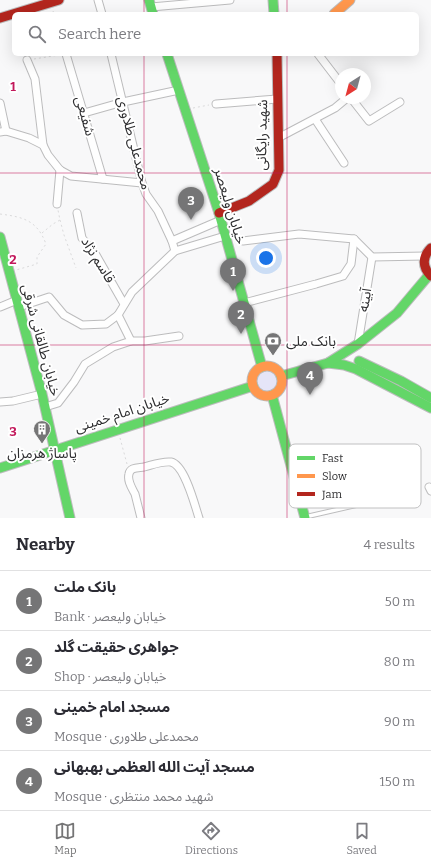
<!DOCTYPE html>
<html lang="en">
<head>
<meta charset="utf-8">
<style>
  :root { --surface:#fff; --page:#f2f2f3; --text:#2b2b33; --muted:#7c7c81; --line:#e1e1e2; --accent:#757576 }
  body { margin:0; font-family:Bitter,"Noto Sans Arabic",serif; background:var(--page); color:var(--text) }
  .compass { position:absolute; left:335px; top:68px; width:36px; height:36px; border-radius:50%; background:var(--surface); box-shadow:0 4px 16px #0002; rotate:216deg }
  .you { position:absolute; left:266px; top:258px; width:14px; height:14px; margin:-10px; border:3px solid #fff; border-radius:50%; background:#1a73e8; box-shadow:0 0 0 6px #1a73e833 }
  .badge { display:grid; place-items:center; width:26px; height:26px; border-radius:50%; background:var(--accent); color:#fff; font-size:13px; font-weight:700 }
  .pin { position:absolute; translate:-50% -33px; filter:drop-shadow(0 1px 2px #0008) }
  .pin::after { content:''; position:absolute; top:21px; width:14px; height:12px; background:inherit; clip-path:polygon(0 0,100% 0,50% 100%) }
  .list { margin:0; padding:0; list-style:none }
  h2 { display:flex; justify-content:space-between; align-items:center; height:52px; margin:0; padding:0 16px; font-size:17px }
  h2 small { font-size:13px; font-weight:400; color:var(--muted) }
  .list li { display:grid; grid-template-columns:26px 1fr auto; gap:12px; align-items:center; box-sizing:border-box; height:60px; padding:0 16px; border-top:1px solid var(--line) }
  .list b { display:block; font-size:15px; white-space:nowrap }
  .list p { margin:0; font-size:13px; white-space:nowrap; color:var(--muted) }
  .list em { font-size:13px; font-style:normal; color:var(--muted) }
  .icon { flex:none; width:22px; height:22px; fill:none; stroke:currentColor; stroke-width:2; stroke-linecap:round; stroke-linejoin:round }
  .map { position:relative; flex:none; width:431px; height:518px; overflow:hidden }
  .search { position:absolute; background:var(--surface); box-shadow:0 4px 16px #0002; left:12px; right:12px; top:12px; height:44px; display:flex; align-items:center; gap:10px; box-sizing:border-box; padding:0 14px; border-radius:6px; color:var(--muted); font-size:15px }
  .sheet { height:292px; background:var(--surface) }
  nav { display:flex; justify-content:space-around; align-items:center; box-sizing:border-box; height:56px; border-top:1px solid var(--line); background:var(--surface); font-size:11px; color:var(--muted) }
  nav a { display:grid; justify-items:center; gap:2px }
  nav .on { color:var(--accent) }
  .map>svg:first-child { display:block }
  .green { fill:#e5e5f8 }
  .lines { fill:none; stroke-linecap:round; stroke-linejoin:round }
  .lane-casing { stroke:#bcbcbd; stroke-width:5.5 }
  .street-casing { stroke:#bcbcbd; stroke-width:9 }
  .fast-casing { stroke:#bcbcbd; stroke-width:11 }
  .slow-casing { stroke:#bcbcbd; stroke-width:11 }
  .jam-casing { stroke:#bcbcbd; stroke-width:11 }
  .path { stroke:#dadadb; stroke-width:1; stroke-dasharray:2 3; stroke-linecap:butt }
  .lane { stroke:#fefefe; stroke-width:3.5 }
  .street { stroke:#fefefe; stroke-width:7 }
  .fast { stroke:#63d668; stroke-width:9 }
  .slow { stroke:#ff974d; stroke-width:9 }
  .jam { stroke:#b3261e; stroke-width:9 }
  .grid { fill:none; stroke:#c2185b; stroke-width:1; stroke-opacity:0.55 }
  .labels { text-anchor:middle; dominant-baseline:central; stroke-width:4; stroke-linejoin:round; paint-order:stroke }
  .street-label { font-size:14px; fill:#2e2e30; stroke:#fff }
  .poi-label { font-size:14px; fill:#2e2e30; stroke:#fff; text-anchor:start }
  .key { fill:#fff; stroke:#c0c0c1; stroke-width:1 }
  .key-label { font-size:11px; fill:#2e2e30 }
  .grid-label { font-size:13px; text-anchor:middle; font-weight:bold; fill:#c2185b; stroke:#fff; stroke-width:4; stroke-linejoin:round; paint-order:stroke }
</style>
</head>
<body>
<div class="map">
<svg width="431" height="518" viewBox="0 0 431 518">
  <rect width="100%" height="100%" fill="#f8f8f9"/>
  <circle class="green" cx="267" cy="380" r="13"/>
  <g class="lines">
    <g class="lane-casing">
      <path id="lane" d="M305,517l61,-14"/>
    </g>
    <g class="street-casing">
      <g id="street">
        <path d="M98,0l4,14"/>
        <path d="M151,7l79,-7"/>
        <path d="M66,54l37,125"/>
        <path d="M111,54l31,129 4,11 12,17 14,30 3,10"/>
        <path d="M318,54l23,30"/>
        <path d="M27,60l8,19 8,66"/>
        <path d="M351,98l18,23 31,-19"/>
        <path d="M0,103l6,28"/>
        <path d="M216,104l61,-5"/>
        <path d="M84,113l39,-11 56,-12"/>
        <path d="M315,119l29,44"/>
        <path d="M0,132l6,-1 23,7 14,7 5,10 12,15 11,6 71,7"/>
        <path d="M278,138l57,-30 12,-10"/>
        <path d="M57,204l3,-34"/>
        <path d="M77,213l5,25 14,17 28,49"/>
        <path d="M172,241l49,-21"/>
        <path d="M243,241l56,-7 55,5 18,18 53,-1"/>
        <path d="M244,303l72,-19 27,-8 8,-12 3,-25"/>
        <path d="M0,307l17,-7"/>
        <path d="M19,307l30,-10 15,18 18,10 24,-1 12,-9 14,-23 43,-41 50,-15"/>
        <path d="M131,341h14l34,-5"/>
        <path d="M358,344l14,-87"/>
        <path d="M0,402l13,-1 29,-7"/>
        <path d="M45,407l13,-4 16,-21 11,-18 28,-17 18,-6 -13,-26"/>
        <path d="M429,487l2,4"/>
        <path d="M141,518c-2,-8 -4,-16 -6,-24 -3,-6 -8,-13 -6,-20 1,-7 9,-6 15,-7 8,-2 18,-6 27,-5 14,3 24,44 28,56"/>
      </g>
    </g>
    <g class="fast-casing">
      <g id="fast">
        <path d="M149,0l4,14"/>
        <path d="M273,0l1,14"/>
        <path d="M167,54l52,159 43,154"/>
        <path d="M0,237l42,157 28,124"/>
        <path d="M359,361l42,20 30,17"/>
        <path d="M328,363l16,2 12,4 75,39"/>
        <path d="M281,376l47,-13 30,-19 39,-31 32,-38"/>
        <path d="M272,395l33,123"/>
        <path d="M0,468l253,-82"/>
      </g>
    </g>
    <g class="slow-casing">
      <g id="slow">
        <path d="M334,14l16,-14"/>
        <circle cx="267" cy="381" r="15"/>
      </g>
    </g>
    <g class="jam-casing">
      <g id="jam">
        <path d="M0,18l59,-18"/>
        <path d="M219,213l30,-12 24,-17 6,-14 -2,-116"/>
        <path d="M431,248c-9,9 -9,19 0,28"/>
      </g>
    </g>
    <g class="path">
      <path d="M53,11l1,3"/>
      <path d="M176,55h93"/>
      <path d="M34,59l25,-4"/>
      <path d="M193,108l16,-3"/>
      <path d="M0,214c23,3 37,6 46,30l-9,13v7l-21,6"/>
      <path d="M60,220l4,15 12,33"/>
      <path d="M42,233l11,-9 7,-4 -2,-10"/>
      <path d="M120,438l7,26"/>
    </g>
    <use href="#lane" class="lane"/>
    <use href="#street" class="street"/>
    <use href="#fast" class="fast"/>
    <use href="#slow" class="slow"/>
    <use href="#jam" class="jam"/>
  </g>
  <path class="grid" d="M144,0v14M287,0v14M144,54v464M287,54v464M0,173h431M0,345h431"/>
  <defs>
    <g id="bank-pin" transform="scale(0.9)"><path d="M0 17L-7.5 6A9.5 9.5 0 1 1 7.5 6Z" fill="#757576" stroke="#fff"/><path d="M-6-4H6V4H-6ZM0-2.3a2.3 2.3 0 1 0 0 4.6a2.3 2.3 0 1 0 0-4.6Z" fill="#fff"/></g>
    <g id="building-pin" transform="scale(0.9)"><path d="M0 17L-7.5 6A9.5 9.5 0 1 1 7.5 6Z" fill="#757576" stroke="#fff"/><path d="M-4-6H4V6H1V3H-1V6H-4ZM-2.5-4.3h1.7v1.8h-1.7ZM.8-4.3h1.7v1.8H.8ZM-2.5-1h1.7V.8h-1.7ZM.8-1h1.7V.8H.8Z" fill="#fff"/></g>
  </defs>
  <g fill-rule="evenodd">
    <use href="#bank-pin" x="273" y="341"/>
    <use href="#building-pin" x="42" y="429"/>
  </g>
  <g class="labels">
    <g class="street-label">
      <text transform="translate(85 116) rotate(74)">شفیعی</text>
      <text transform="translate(262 135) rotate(-89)">شهید رایگانی</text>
      <text transform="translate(134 143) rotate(75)">محمدعلی طلاوری</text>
      <text transform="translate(230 206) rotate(73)">خیابان ولیعصر</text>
      <text transform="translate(98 260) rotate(58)">قاسم نژاد</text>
      <text transform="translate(365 300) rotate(-81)">آبینه</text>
      <text transform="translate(41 340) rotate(75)">خیابان طالقانی شرقی</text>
      <text transform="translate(122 413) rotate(-18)">خیابان امام خمینی</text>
    </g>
    <g class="poi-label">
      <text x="286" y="341">بانک ملی</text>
      <text x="42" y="453" text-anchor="middle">پاساژ هرمزان</text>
    </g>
  </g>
  <rect x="289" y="444" width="132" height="64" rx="6" class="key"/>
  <rect x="297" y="456" width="18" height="4" fill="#63d668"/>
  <rect x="297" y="474" width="18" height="4" fill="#ff974d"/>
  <rect x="297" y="492" width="18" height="4" fill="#b3261e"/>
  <g class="key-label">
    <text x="322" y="462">Fast</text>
    <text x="322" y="480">Slow</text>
    <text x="322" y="498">Jam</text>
  </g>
  <g class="grid-label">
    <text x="13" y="91">1</text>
    <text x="13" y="264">2</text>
    <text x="13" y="436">3</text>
  </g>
</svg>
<svg class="compass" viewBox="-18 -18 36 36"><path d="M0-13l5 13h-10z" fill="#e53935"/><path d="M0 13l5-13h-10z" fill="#7c7c81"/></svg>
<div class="you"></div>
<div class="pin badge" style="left:233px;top:291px">1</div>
<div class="pin badge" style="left:241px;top:334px">2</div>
<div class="pin badge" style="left:191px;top:220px">3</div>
<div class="pin badge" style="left:310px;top:395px">4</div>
<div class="search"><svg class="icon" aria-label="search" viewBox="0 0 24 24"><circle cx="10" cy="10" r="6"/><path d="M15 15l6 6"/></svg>Search here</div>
</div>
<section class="sheet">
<h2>Nearby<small>4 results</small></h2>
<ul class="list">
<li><span class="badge">1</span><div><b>بانک ملت</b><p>Bank · خیابان ولیعصر</p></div><em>50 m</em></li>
<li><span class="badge">2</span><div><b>جواهری حقیقت گلد</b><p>Shop · خیابان ولیعصر</p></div><em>80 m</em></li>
<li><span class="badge">3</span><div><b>مسجد امام خمینی</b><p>Mosque · محمدعلی طلاوری</p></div><em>90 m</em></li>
<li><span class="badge">4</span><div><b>مسجد آیت الله العظمی بهبهانی</b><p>Mosque · شهید محمد منتظری</p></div><em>150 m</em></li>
</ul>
</section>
<nav>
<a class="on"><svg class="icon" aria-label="map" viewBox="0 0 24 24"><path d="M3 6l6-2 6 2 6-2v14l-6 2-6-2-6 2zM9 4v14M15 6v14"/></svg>Map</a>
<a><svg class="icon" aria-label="directions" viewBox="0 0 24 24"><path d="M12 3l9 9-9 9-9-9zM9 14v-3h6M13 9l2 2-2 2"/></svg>Directions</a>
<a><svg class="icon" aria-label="saved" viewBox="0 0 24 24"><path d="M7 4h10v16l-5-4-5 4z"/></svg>Saved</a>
</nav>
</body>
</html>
